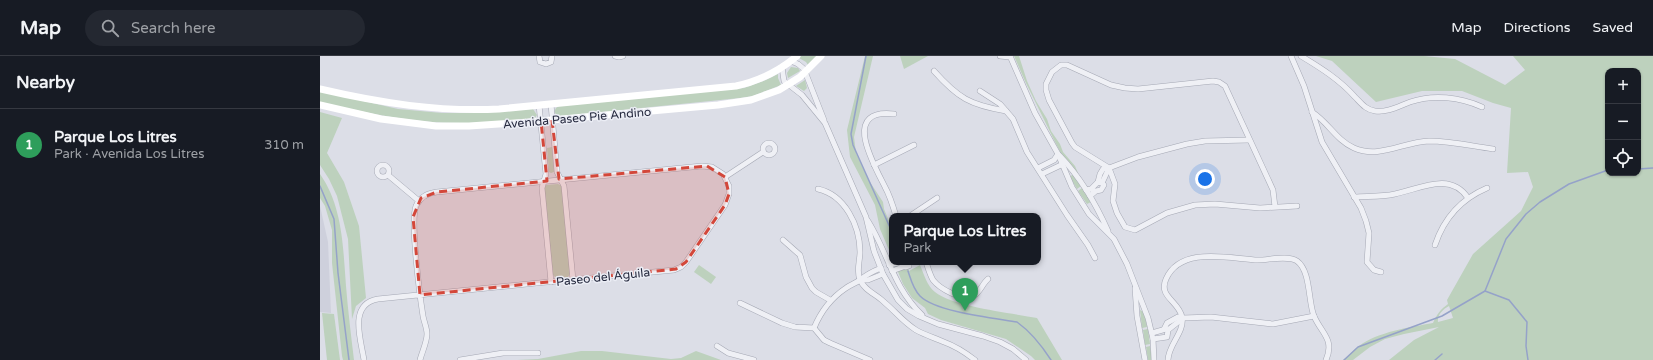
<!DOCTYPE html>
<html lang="en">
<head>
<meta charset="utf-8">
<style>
  :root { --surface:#171b24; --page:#242831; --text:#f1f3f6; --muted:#9ea1a6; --line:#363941; --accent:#d93025 }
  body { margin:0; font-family:"Varela Round",sans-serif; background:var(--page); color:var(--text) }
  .controls { position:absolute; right:12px; top:12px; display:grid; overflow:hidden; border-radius:8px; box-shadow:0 1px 3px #0004 }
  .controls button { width:36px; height:36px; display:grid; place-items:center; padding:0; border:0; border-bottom:1px solid var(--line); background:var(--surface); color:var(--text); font:20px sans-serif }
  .you { position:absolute; left:885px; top:123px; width:14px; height:14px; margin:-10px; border:3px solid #fff; border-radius:50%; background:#1a73e8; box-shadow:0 0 0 6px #1a73e833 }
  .badge { display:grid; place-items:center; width:26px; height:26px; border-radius:50%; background:var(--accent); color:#fff; font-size:13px; font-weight:700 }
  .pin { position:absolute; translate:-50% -33px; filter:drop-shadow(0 1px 2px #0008) }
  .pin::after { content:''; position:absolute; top:21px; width:14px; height:12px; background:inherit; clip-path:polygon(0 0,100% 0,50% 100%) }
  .popup { position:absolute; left:569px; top:157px; width:152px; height:52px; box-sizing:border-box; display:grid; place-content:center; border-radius:8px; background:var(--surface); filter:drop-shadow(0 1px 3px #0005); font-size:13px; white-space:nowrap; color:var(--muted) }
  .popup b { font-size:15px; color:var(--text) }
  .popup::after { content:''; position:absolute; left:50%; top:100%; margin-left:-8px; border:8px solid transparent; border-top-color:var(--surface) }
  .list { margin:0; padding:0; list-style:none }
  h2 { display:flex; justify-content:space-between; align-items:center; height:52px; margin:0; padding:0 16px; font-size:17px }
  h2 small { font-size:13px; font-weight:400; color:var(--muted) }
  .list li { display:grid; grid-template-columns:26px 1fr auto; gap:12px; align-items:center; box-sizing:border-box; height:72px; padding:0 16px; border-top:1px solid var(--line) }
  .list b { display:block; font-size:15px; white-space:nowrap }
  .list p { margin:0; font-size:13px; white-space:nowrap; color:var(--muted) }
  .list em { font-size:13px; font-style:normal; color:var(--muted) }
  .icon { flex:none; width:22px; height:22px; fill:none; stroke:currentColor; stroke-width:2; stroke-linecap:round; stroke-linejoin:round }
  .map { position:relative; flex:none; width:1333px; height:304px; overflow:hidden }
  header { display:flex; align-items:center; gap:24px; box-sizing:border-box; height:56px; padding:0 20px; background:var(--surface); border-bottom:1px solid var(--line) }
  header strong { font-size:19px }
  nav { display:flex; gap:22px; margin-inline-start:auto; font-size:14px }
  .search { width:280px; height:36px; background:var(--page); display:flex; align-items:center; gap:10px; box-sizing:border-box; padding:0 14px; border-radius:22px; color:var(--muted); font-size:15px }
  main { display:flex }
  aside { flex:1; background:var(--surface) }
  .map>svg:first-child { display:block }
  .built { fill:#ced0dc }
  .green { fill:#bdd1bd; fill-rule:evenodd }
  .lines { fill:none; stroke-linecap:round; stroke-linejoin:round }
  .stream { stroke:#95a2c9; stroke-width:1.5 }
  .street-casing { stroke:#a5a8b4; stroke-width:6 }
  .street { stroke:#eff0f5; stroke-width:5 }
  .secondary { stroke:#fff; stroke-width:7 }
  .marked { fill:#d3473a; fill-opacity:0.2; stroke:#d3473a; stroke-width:3; stroke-dasharray:8 5; stroke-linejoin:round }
  .labels { text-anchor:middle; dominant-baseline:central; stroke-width:3; stroke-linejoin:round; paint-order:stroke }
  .street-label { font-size:12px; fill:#25293e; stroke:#ebedf5 }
</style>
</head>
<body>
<header>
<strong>Map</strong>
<div class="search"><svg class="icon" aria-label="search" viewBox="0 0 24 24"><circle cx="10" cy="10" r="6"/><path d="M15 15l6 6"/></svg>Search here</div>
<nav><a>Map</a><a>Directions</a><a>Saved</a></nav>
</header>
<main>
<aside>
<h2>Nearby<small></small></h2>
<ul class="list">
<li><span class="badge" style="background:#2e9e5b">1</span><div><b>Parque Los Litres</b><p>Park · Avenida Los Litres</p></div><em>310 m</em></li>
</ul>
</aside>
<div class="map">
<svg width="1333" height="304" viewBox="0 0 1333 304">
  <rect width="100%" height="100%" fill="#dcdee7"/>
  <path class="built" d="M0,150l8,36 3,71 -11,-1z"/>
  <g class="green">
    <path d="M481,0h16l-9,9 -2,-3 -7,-4z"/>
    <path d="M545,0h8l-19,81 2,16 12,26 15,23 1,7 8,19v29l-12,-28 -5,-24 -25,-48 -3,-27z"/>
    <path d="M580,0h28l-24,13z"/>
    <path d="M694,0h5l8,25 9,20 11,18 4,12 9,13 3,8 12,14 3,7 -15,-16 -7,-13 -31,-63z"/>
    <path d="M996,0h108l31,3 50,26 20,-15 -12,-14h140v304h-264l25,-20 25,-13 -35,7 -19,5 -15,8 -17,13h-10c6,-4 10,-10 16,-14 18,-14 52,-19 74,-23 4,-9 8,-14 15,-19l-1,-4 26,-46 48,-43 12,-24 -5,-15 -21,1 4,-65 -18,-5 -31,-12h-40l-46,11 -44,-41zM1288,15h30v102h-30zM1129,250l4,12 -15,4c-1,-7 5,-13 11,-16z"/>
    <path d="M471,11l7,1 2,3 -12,7 -1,-5z"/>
    <path d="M458,18v4l3,7 -28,11 -13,2 -178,18h-4l-4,-4 2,-4 3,-2 185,-18 22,-8z"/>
    <path d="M485,24l2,8 -3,3 -8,-5z"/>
    <path d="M0,35l78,18 44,4h25l66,-4 4,6 -2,3 -5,1c-20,1 -41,4 -61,4 -51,1 -100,-9 -149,-21z"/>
    <path d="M0,56l22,6 -15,35 17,29 15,44 7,72 -10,8 -4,13 -4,-80 -11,-43 -8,-17 -9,-14z"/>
    <path d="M232,91l2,25 -3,1 -2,-1 -2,-24z"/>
    <path d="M0,118c23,33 23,74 26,112 2,25 5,49 8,74h-11l-1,-4 -10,-93v-33l-7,-24 -5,-8z"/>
    <path d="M753,118l8,12 -4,3 -7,-12z"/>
    <path d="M238,128l4,2 8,88 -2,3 -12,1 -3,-3 -9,-86 2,-4z"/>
    <path d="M762,132l9,14 -4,2 -9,-13z"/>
    <path d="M574,206h12l3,9 11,-6c4,9 7,21 15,27 19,15 77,21 102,26l25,42h-27l-4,-4 -25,-17 -65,-19 -13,-6 -3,-6 -13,-10 -9,-14z"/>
    <path d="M379,209l17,12 -5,7 -17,-12z"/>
    <path d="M820,254l4,2 3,15 -5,1z"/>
    <path d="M2,257l12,1 6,46h-13z"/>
    <path d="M828,273l2,15 -5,1 -2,-15z"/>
    <path d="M830,290l2,14h-4l-2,-13z"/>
    <path d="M261,295h21l69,8 10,-1 15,-7 25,9h-204l21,-1z"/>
  </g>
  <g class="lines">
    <g class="stream">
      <path d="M546,0l-15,78 2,11 39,87"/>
      <path d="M1318,113l15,-1"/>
      <path d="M0,130l14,33 4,54 11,87"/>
      <path d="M588,215c3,9 5,18 12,25 16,16 73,22 97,26 14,10 25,24 34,38"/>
      <path d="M1165,235l21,-52 20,-25 14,-12 29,-18 39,-14"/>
      <path d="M1024,304l14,-13 84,-31 43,-25 24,9 18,22 -1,24 2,14"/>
      <path d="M1115,304l7,-6"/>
    </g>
    <g class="street-casing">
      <g id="street">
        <path d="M219,0l1,6 6,2 5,-2 1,-6"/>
        <path d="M295,0l4,1 4,-1"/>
        <path d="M680,0l10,1"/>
        <path d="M690,0l25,57 23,41 14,33 17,27 25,25 13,25 21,54 5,21 1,21"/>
        <path d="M971,0l13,30 18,56 39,66 5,13 3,12 -2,29 7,8 7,2"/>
        <path d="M981,0c20,12 39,24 54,41 6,6 11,13 20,14 12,2 24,-5 35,-9 23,-8 50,-5 72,5"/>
        <path d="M471,5l7,3 6,5 20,51"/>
        <path d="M462,11l2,14 18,14 23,28 41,94 8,34 9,23 15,26 9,9 12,7 19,8 45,12 17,6 13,7 13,11"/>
        <path d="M614,15c24,27 36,34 72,40"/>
        <path d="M660,35l20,13 13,15 14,33 40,63 21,30 7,13"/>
        <path d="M231,48l6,68 7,14 9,94"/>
        <path d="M219,49l7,69 -4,14 9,94"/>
        <path d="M992,56c16,10 24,28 42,36 25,11 49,-6 75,-7 22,0 42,5 64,8"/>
        <path d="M574,58c-53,-6 -21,49 -9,73 5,9 8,19 11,29"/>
        <circle cx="449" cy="93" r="6"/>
        <path d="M740,100c21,22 36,48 48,75"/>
        <circle cx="63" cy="115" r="6"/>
        <path d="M554,109l40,-20"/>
        <path d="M718,112l16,-8 4,-6"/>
        <path d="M722,118l19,-9"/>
        <path d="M68,119l31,26"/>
        <path d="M405,121l38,-25"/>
        <path d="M778,126l2,-8 3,-5 6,-1 29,-11 49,-13 18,-3 44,-1"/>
        <path d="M782,127l7,-15"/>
        <path d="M498,133c27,6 42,37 42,63 0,9 -4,19 0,28 5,11 16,14 24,22 11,9 19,20 32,28 9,5 19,8 28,12 11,4 22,11 31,18"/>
        <path d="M766,134l5,-1 7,-7 4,1 2,2 -3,5 -5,1 -6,5"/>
        <path d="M1034,141c14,-1 27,0 41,-3 25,-5 55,-23 73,4"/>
        <path d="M955,151l-2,-17 -48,-104 -6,-4 -6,-1 -75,8 -13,-1 -14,-3 -44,-20h-6l-9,7 -6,12v6l3,10 23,43 3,4 34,21 6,16 -2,17 4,12 8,14 10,3 32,-17 28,-8 20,-1 45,4 37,-2"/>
        <path d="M590,160l27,-18"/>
        <path d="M548,165c20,32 25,66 54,94"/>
        <path d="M463,184l17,15 6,22 6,11 4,4 14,8"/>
        <path d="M1115,189c9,-27 26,-46 52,-57"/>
        <path d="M582,206v4l4,1 3,-1v-4"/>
        <path d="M606,206c2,6 4,13 7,18 7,9 29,21 40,16 7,-3 9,-12 15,-17"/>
        <path d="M569,209l13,-3"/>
        <path d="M572,215l11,-4"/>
        <path d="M540,224h8l15,-6"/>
        <path d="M815,232l2,28 8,44"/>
        <path d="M420,247l42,20 13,4 19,1 10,12 6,3 40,17"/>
        <path d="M494,272c7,-17 17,-30 32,-40 4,-3 10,-5 14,-8 7,-6 11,-8 21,-12"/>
        <path d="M844,273l3,-6 11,-6 5,1 28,-1 62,7 41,-8"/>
        <path d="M832,277l14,-4"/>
        <path d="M833,283l14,-2 1,-7 14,-11"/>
        <path d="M397,290l11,7 26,7"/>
        <path d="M44,304c-3,-20 -16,-56 14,-61 99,-10 197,-20 296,-29l7,-3 5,-5 39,-57 4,-11v-8l-6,-12 -11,-7 -10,-1 -265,26c-9,1 -17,5 -21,14 -6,15 4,91 7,110 1,6 4,12 4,18 0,8 -5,18 -7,26"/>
        <path d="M140,304l43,-7h35"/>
        <path d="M848,304c0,-15 17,-28 14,-43 -3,-16 -24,-20 -16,-38 15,-34 65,-20 92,-19 11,0 30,-5 39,1 14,10 11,41 17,55 7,17 21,23 12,44"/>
      </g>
    </g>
    <use href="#street" class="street"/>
    <g class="secondary">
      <path d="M0,33c60,14 118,23 179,20l237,-23c23,-5 42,-14 61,-30"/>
      <path d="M0,49l61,14 55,7h33l60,-4 189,-17 33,-5 28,-10 21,-13 21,-21"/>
    </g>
  </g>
  <path class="marked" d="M232,64l7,59 148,-13 18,11 4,17 -4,11 -39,57 -10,7 -256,26 -7,-78 8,-19 16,-6 110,-11 -6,-60z"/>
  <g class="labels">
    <g class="street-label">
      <text transform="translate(257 62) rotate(-5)">Avenida Paseo Pie Andino</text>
      <text transform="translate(283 221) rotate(-6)">Paseo del Águila</text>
    </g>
  </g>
</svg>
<div class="controls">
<button>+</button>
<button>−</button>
<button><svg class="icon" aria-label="locate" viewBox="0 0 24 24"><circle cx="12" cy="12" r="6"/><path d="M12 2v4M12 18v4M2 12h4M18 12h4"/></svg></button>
</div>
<div class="you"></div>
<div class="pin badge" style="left:645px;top:255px;background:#2e9e5b">1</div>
<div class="popup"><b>Parque Los Litres</b>Park</div>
</div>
</main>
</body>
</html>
